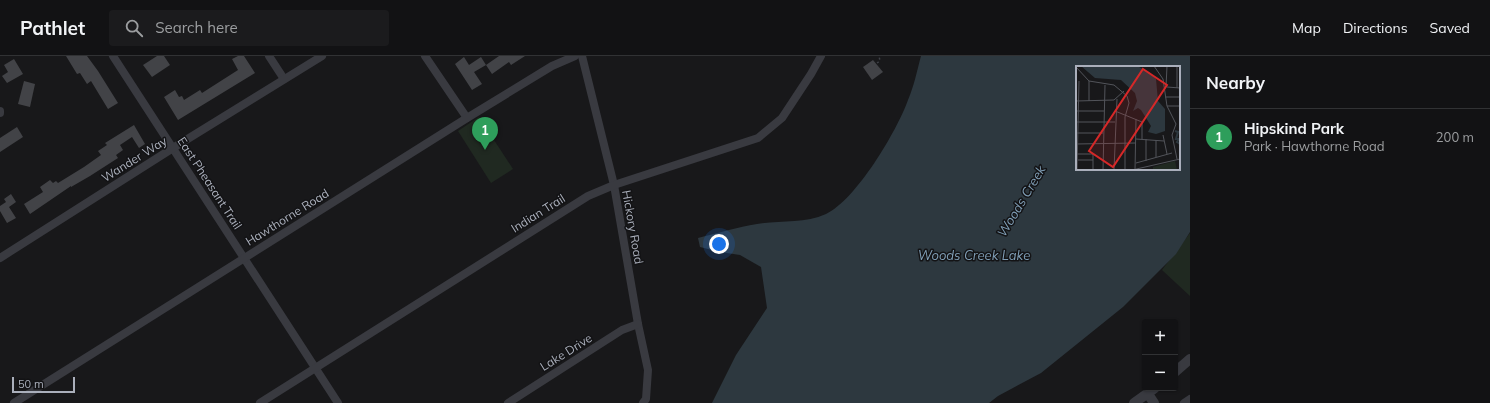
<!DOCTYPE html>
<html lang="en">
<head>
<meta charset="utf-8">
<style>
  :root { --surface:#121214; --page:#1b1b1d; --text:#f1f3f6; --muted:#9c9ea0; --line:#313234; --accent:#fab030 }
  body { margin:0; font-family:Mulish,sans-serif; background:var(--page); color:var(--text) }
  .controls { position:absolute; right:12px; bottom:12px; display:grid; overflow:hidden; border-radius:4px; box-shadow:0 1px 3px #0004 }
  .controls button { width:36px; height:36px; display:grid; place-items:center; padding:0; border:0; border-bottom:1px solid var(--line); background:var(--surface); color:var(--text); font:20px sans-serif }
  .scale { position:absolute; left:12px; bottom:10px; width:63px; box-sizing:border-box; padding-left:4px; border:2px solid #aaafbb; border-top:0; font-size:11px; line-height:14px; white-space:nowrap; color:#aaafbb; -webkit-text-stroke:3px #131315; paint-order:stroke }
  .you { position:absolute; left:719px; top:188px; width:14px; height:14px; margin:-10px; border:3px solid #fff; border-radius:50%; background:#1a73e8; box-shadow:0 0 0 6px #1a73e833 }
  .badge { display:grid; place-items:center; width:26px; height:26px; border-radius:50%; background:var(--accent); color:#fff; font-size:13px; font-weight:700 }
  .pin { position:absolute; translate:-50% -33px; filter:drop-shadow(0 1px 2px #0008) }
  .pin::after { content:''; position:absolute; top:21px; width:14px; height:12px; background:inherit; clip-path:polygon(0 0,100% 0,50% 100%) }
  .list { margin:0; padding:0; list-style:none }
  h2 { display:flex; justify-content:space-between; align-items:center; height:52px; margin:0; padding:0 16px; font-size:17px }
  h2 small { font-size:13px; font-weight:400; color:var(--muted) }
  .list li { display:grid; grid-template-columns:26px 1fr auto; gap:12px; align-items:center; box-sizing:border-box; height:56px; padding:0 16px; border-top:1px solid var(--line) }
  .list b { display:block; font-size:15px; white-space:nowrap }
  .list p { margin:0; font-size:13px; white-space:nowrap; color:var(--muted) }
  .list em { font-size:13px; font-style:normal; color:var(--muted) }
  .icon { flex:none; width:22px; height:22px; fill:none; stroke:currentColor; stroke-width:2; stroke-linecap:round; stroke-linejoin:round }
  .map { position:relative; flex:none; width:1190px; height:347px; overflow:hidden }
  header { display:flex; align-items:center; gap:24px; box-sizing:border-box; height:56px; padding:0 20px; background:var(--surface); border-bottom:1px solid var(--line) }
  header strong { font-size:19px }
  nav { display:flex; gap:22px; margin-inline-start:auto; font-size:14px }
  .search { width:280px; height:36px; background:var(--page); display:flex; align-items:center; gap:10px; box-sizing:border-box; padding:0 14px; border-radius:4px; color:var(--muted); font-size:15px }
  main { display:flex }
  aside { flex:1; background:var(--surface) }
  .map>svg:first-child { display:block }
  .green { fill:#202921 }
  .water { fill:#2d383f; fill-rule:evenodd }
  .building { fill:#424347 }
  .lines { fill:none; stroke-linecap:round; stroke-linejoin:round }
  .path { stroke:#3f4147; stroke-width:1.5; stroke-dasharray:2 3; stroke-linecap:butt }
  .minor { stroke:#393a40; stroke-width:8 }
  .tertiary { stroke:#393a40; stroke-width:10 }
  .labels { text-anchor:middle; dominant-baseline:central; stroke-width:3; stroke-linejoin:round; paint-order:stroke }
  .street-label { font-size:12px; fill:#aaafbb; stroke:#131315 }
  .water-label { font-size:13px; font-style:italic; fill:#809fb7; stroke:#131315 }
  .inset-river { fill:none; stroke:#2d383f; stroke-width:2 }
  .inset-road { fill:none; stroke:#52545a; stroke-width:1 }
  .view { fill:#d62828; fill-opacity:0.15; stroke:#d62828; stroke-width:2 }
  .inset-edge { fill:none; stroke:#aaafbb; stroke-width:2 }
</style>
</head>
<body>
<header>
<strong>Pathlet</strong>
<div class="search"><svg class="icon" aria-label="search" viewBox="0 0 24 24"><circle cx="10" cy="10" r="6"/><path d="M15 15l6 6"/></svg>Search here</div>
<nav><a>Map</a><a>Directions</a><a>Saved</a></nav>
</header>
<main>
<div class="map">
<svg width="1190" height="347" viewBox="0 0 1190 347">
  <rect width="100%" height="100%" fill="#18181a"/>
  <g class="green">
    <path d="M479,61l34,52 -22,14 -33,-52z"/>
    <path d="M1190,177v63l-28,-26z"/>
  </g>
  <path class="water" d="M921,0h269v176l-14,22 -53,53 -82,66 -43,23 -9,7h-277l24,-48 31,-47 -6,-41 -21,-12 -20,-3 -20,-5 -2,-9c20,-5 40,-11 59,-14 23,-4 47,0 69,-10 30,-14 71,-83 82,-114 6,-14 9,-29 13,-44zM1077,11h102v102h-102z"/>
  <g class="building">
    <path d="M66,0h21l11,15 20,32 -10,6 -17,-28 -4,3 -7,-11 -3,1z"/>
    <path d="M157,0h7l6,9 -18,12 -9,-12z"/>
    <path d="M238,0h6l11,17 -77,47 -14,-23 11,-7 4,7 3,-1 2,4 16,-10 2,3 36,-23 -6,-11z"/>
    <path d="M499,0h26l-14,9 -2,-3 -17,12 -6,-9z"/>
    <path d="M464,1l5,8 12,-8 5,8 -12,7 8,12 -10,6 -17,-26z"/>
    <path d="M14,3l9,15 -16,9 -5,-7 6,-4 -4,-7z"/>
    <path d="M873,4l10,12 -11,8 -9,-13z"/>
    <path d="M24,25l11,3 -5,23 -12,-3z"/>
    <path d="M134,69l11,19 -6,4 -7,-11 -12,8 3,5 -7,5 2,3 -28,18 -19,11v-1l-41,28 -6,-10 19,-12 -3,-5 10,-7 3,3 3,-2 2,2 26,-16 17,-12 -3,-4 9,-6 -2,-2z"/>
    <path d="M17,71l6,10 -23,15v-14z"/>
    <path d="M11,138l5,8 -7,5 7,11 -9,5 -7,-12v-5l6,-4 -2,-3z"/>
  </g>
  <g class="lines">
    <path class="path" d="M877,7l3,-2 -1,-5"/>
    <g class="minor">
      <path d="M113,0l225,347"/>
      <path d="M269,0l15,23"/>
      <path d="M425,0l42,62"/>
      <path d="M582,0l32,129 24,139 10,46 -2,29 -3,4"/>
      <path d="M0,55v2"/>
      <path d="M0,202l173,-110 149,-92"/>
      <path d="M14,347l453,-285 85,-52 23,-10"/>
      <path d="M260,347l328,-207 26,-11 144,-47 24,-20 29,-44 10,-18"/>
      <path d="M508,347l114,-73 16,-6"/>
      <path d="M1184,347l6,-4"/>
    </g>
    <g class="tertiary">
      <path d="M1175,316l15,-13"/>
      <path d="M1148,338l6,9"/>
      <path d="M1134,347l21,-15"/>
    </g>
  </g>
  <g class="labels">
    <g class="street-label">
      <text transform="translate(134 103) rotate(-32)">Wander Way</text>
      <text transform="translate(210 127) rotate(57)">East Pheasant Trail</text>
      <text transform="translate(538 157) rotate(-32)">Indian Trail</text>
      <text transform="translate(287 161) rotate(-32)">Hawthorne Road</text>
      <text transform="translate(633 171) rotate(80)">Hickory Road</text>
      <text transform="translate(566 296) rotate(-32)">Lake Drive</text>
    </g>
    <g class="water-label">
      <text transform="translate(1021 145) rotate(-59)">Woods Creek</text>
      <text x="974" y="199">Woods Creek Lake</text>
    </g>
  </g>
  <g transform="translate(1076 10)">
    <rect width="104" height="104" fill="#18181a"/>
    <path d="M99,95l2,9h-24v-3z" fill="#202921"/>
    <path d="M5,0h56l12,6 7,7 2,22 7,8v22l-9,3 -8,-2 3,-6 -10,-16 -3,-2 -5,3 4,-10 -2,-8 -14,-13 -26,-2z" fill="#2d383f"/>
    <path class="inset-river" d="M99,65l3,1 -2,7h3l-2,3 3,2"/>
    <path class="inset-road" d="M78,0l9,13 4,27 9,18 -4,11 5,24M0,1l13,14 25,4 13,11 2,7 -4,14v53M13,15v20M90,21l1,-21M91,21l13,1M101,22v-22M89,31h15M0,35l38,-1 10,-9M91,40h13M0,45h28M39,45l27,11v17M0,56h39M0,67h27M87,69l4,19M60,73l28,2M0,78l60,-1M0,88h17v16M80,91v-17M2,94h15M70,95v-22M60,97l36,-10M1,104l2,-89M27,104l2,-85M38,104l3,-71M56,104l48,-11M59,104l1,-51"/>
    <path class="view" d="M67,3l24,16 -54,82 -24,-16z"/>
    <rect width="104" height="104" class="inset-edge"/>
  </g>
</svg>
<div class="controls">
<button>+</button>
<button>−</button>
</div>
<div class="scale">50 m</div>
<div class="you"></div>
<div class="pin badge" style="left:485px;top:94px;background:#2e9e5b">1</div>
</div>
<aside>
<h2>Nearby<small></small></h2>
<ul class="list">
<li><span class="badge" style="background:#2e9e5b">1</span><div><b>Hipskind Park</b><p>Park · Hawthorne Road</p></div><em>200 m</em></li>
</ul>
</aside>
</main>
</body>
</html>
